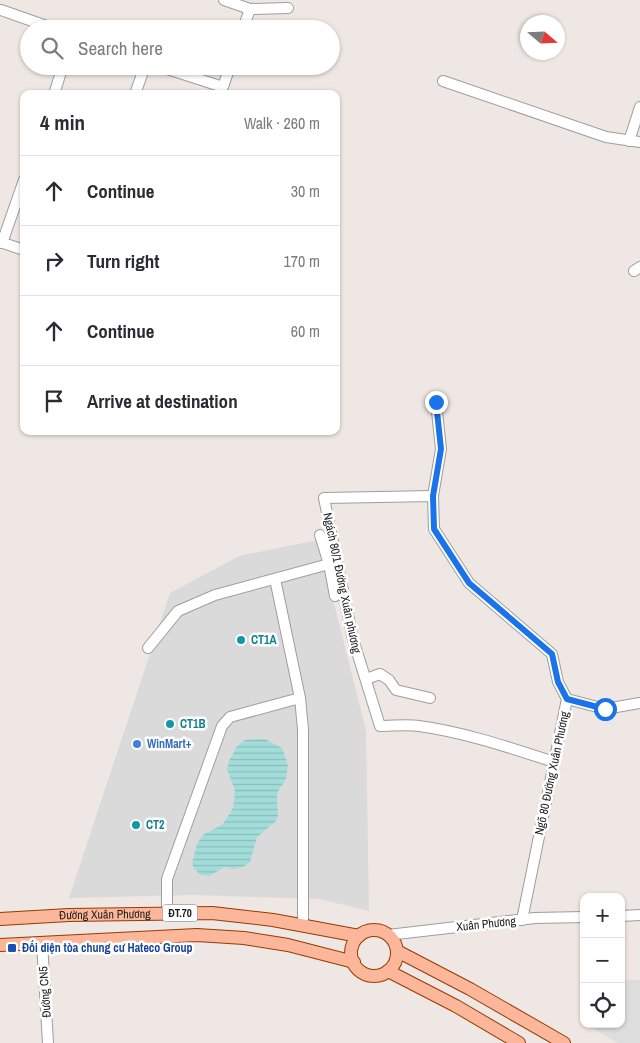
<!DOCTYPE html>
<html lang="en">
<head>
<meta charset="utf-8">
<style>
  :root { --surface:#fff; --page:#f7f7f7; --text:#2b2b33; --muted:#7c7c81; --line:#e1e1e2 }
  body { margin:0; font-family:"Archivo Narrow",sans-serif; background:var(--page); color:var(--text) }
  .controls { position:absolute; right:15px; bottom:15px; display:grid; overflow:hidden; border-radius:10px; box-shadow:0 1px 4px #0004 }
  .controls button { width:45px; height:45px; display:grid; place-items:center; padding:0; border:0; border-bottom:1px solid var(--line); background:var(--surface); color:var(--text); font:25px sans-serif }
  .compass { position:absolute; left:520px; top:15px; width:45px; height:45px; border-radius:50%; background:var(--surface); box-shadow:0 1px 4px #0004; rotate:109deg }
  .stop { position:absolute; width:15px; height:15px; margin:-11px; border:4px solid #1a73e8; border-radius:50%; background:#fff }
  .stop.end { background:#1a73e8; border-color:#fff; box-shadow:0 1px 5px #0008 }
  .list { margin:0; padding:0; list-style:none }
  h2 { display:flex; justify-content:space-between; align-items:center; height:65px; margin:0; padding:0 20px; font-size:21px }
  h2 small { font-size:16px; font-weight:400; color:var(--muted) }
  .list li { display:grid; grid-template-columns:32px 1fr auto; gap:15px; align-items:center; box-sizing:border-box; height:70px; padding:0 20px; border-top:1px solid var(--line) }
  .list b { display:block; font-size:19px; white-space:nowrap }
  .list em { font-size:16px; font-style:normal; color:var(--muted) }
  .icon { flex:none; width:28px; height:28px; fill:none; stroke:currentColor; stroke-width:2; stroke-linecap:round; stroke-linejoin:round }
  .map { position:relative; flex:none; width:640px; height:1043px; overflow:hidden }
  .search { position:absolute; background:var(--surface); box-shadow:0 1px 4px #0004; left:20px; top:20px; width:320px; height:55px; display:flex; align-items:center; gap:12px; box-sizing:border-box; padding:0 18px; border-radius:28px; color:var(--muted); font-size:19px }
  .panel { position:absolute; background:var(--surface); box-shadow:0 1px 4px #0004; left:20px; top:90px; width:320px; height:345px; border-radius:10px }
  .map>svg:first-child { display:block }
  .residential { fill:#dbdada }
  .parking { fill:#ddd }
  .water { fill:url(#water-rules) }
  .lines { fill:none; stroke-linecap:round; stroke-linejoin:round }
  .minor-casing { stroke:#9e9e9e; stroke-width:12 }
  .major-casing { stroke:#963b00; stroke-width:14 }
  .minor { stroke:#fff; stroke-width:10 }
  .major { stroke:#fcb69a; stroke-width:12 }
  .route { stroke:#1a73e8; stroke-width:6 }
  .culture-dot { fill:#0f9aa8; stroke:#fff; stroke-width:2 }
  .shop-dot { fill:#3f7fe0; stroke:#fff; stroke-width:2 }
  .transit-dot { fill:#1a4fb4; stroke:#fff; stroke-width:2 }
  .labels { text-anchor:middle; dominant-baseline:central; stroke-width:5; stroke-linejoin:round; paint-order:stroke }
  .shield { fill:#fff; stroke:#616161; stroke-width:1 }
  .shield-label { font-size:11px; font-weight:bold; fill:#1d1d1d }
  .street-label { font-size:12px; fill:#1d1d1d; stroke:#fff }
  .culture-label { font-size:12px; font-weight:bold; fill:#0d838f; stroke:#fff; text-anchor:start }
  .shop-label { font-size:12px; font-weight:bold; fill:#366cbe; stroke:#fff; text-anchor:start }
  .transit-label { font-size:12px; font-weight:bold; fill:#164399; stroke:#fff; text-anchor:start }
</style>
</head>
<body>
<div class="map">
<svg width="640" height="1043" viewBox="0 0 640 1043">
  <defs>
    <pattern id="water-rules" width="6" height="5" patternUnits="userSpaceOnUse" patternTransform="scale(1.25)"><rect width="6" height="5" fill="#a2ddda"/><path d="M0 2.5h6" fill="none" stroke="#8bbdbb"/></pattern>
  </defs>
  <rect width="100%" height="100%" fill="#eee7e3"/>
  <path class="residential" d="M318,540l48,190 3,181 -50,-12 -127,-4 -123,3 101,-305 69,-37z"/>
  <path class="parking" d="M621,980h19v63h-22l-27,-16v-3h30z"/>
  <path class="water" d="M265,739l17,9 6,17 -2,14 -9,14 1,23 -2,5 -19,16 -7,25 -7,5 -9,2 -9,-2 -16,9 -8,-1 -7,-6 -2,-6 5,-19 6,-9 20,-11 10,-16 2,-17 -8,-22 2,-8 8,-15 8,-6z"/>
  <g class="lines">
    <g class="minor-casing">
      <g id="minor">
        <path d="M224,0l26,9 38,-1"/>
        <path d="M1,10l54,19"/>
        <path d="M243,29l7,-20"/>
        <path d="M158,66l65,21 7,-21"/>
        <path d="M443,81l163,56 34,5"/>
        <path d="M54,94l9,-28"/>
        <path d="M135,94l10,-28"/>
        <path d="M629,141l11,-34"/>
        <path d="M0,242l24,8"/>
        <path d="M2,243l22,-63"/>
        <path d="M634,271l6,-4"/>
        <path d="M433,496l8,-47 -5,-47"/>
        <path d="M320,535l9,29 6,32"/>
        <path d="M275,579l25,119 3,31v196"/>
        <path d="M148,648l30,-37 37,-16 114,-31"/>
        <path d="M366,679l14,-5 9,6 7,10 34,8"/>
        <path d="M567,699l38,10 35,-6"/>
        <path d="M554,762c-43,-14 -90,-30 -135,-36 -12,-2 -26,0 -39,0l-27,-87 -29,-141 109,-2 1,33 35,54 83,71 6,28 9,17"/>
        <path d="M167,913v-34l55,-153 8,-9 70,-19"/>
        <path d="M621,916l19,-1"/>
        <path d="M522,920l45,-221"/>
        <path d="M388,935l147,-17 49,-1"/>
        <path d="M42,942l6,101"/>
      </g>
    </g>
    <g class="major-casing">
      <g id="major">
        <path id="s1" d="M0,919l69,-4 143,-2 61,7 86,16"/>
        <circle cx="374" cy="953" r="23"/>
        <path d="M0,945l197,-10 47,3 44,7 66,17"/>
        <path d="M397,951l73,38 94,54"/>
        <path d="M388,971l68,35 63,37"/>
      </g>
    </g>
    <use href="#minor" class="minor"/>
    <use href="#major" class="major"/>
  </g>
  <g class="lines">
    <path class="route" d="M436,402l5,47 -8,47 1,33 35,54 83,71 6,28 9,17 38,10"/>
  </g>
  <g class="culture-dot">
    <circle cx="241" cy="640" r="5"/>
    <circle cx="170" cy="724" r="5"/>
    <circle cx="136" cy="825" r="5"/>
  </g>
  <circle class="shop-dot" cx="137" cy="744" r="5"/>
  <rect class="transit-dot" x="7" y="943" width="10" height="10" rx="2.5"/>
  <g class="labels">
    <rect class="shield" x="162.5" y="904.5" width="35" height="17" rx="4"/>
    <g class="shield-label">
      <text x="180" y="913">ĐT.70</text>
    </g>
    <g class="street-label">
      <text transform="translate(342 583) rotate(78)">Ngách 80/1 Đường Xuân phương</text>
      <text transform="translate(552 773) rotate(-78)">Ngõ 80 Đường Xuân Phương</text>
      <text stroke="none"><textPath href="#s1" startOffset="105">Đường Xuân Phương</textPath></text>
      <text transform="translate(486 924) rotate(-6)">Xuân Phương</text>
      <text transform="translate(45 992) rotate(-94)">Đường CN5</text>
    </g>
    <g class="culture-label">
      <text x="251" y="640">CT1A</text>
      <text x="180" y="724">CT1B</text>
      <text x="146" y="825">CT2</text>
    </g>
    <g class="shop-label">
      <text x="147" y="744">WinMart+</text>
    </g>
    <g class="transit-label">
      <text x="22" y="948">Đối diện tòa chung cư Hateco Group</text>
    </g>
  </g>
</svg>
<div class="controls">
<button>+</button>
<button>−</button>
<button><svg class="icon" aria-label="locate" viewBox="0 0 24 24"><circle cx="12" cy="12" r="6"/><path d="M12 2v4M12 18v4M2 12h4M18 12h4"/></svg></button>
</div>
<svg class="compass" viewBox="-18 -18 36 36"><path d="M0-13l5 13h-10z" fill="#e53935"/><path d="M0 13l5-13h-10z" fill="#7c7c81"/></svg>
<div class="stop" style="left:605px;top:709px"></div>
<div class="stop end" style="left:436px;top:402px"></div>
<div class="search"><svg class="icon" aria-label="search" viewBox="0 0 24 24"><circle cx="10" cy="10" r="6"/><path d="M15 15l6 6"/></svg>Search here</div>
<section class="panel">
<h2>4 min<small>Walk · 260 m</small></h2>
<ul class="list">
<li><svg class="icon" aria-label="ahead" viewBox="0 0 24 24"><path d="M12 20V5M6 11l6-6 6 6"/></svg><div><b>Continue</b></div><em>30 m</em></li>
<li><svg class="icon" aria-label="right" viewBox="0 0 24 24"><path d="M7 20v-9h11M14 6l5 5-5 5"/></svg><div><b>Turn right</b></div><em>170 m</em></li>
<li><svg class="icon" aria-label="ahead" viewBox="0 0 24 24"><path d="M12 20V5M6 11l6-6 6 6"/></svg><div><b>Continue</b></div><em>60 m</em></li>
<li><svg class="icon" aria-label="arrive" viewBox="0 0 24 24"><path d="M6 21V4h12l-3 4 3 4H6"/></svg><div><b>Arrive at destination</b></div></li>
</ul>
</section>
</div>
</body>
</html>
